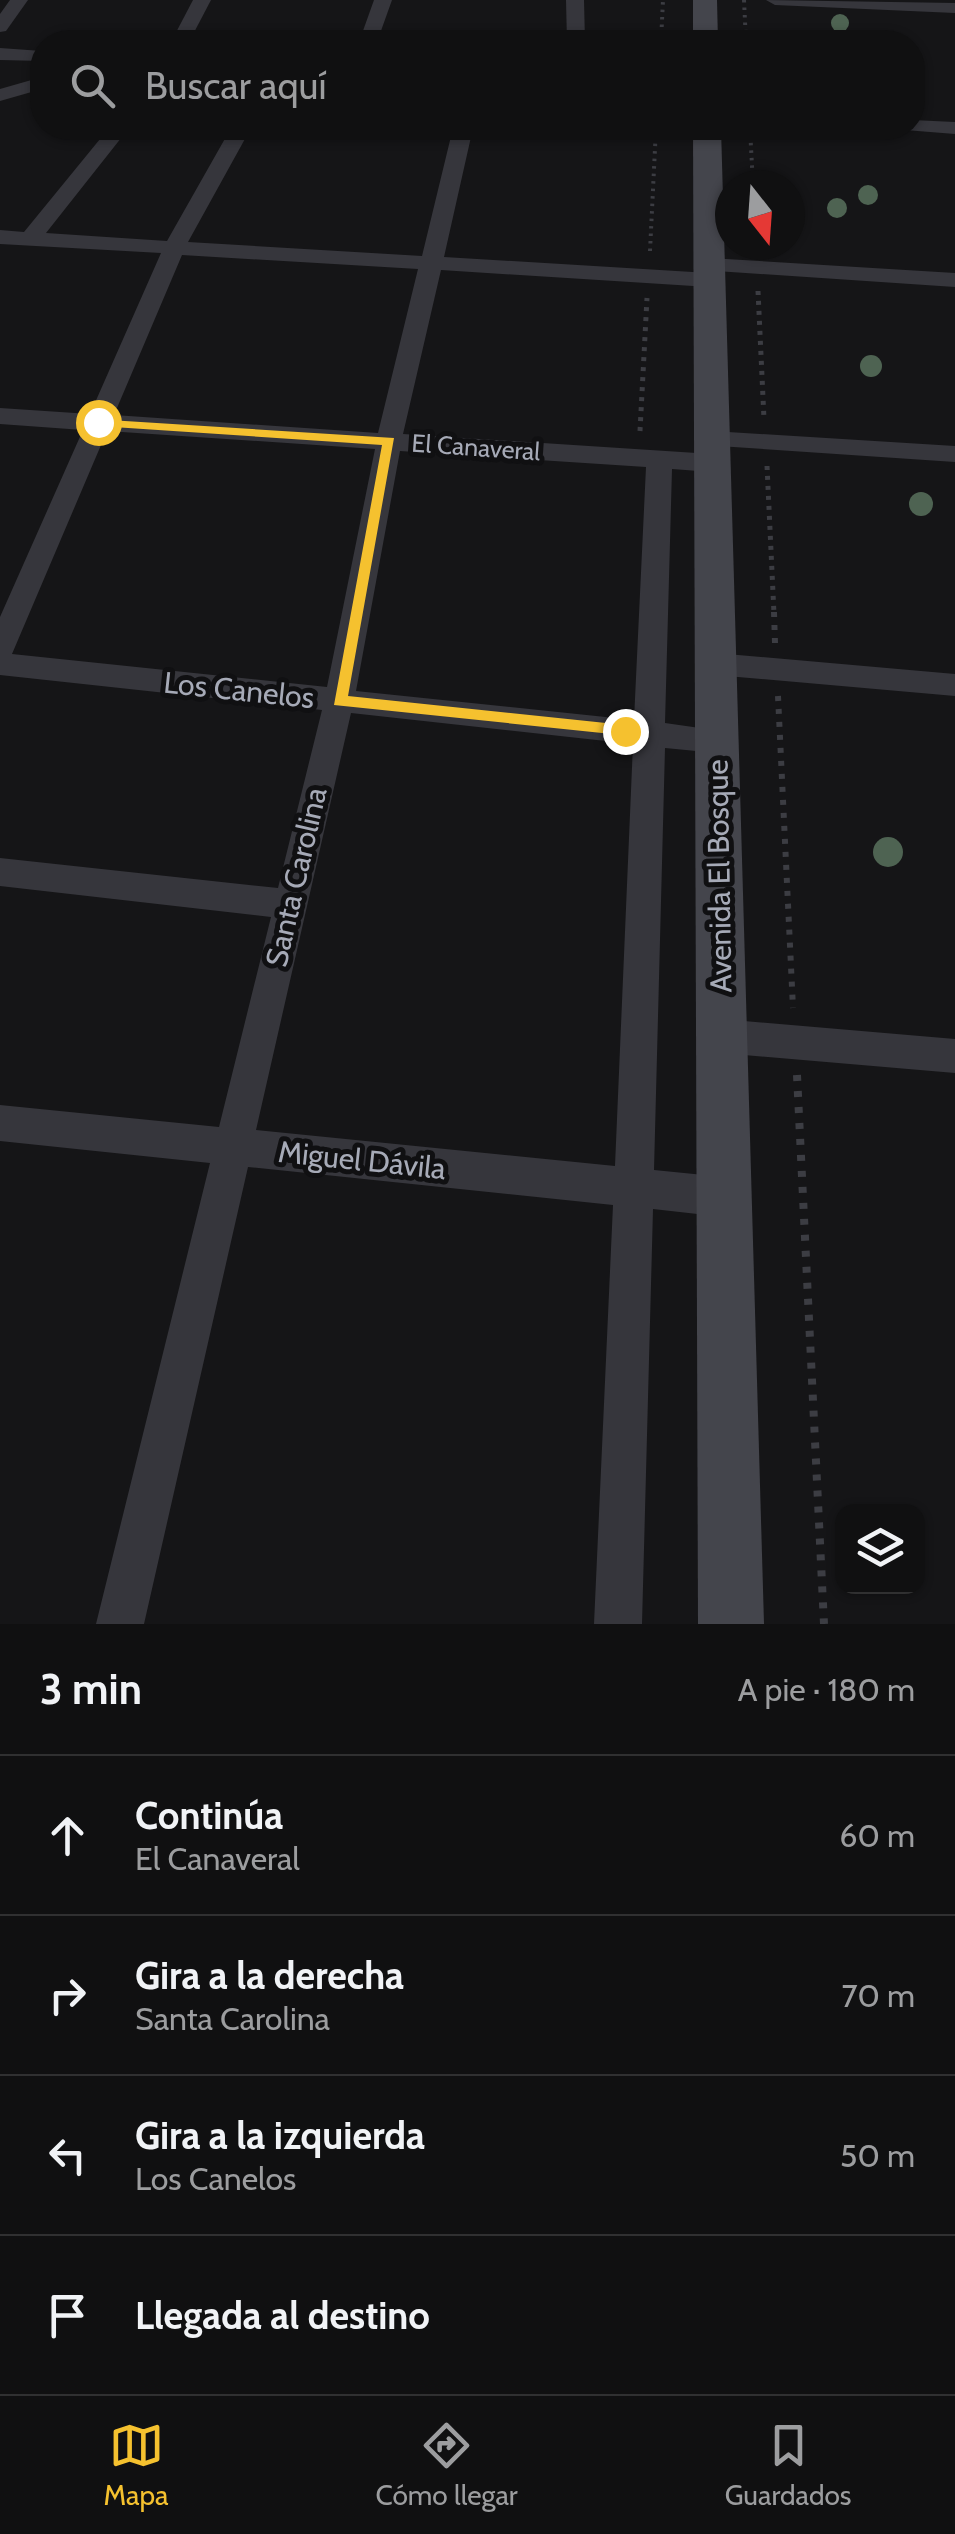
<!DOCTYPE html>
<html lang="es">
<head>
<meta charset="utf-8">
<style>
  :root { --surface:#101011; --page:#1e1e1f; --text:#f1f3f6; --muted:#9c9d9f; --line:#303031; --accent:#f5c12f }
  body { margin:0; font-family:Cabin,sans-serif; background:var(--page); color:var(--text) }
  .controls { position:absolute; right:30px; bottom:30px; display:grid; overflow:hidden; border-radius:20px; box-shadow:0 2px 8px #0004 }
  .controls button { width:90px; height:90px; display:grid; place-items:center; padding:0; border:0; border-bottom:2px solid var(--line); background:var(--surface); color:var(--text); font:50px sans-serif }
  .compass { position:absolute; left:715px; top:170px; width:90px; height:90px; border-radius:50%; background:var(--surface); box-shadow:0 2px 8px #0004; rotate:163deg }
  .stop { position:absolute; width:30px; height:30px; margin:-22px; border:8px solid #f5c12f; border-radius:50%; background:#fff }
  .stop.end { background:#f5c12f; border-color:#fff; box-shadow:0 2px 10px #0008 }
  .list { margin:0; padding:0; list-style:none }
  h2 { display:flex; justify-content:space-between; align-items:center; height:130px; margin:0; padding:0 40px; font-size:42px }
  h2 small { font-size:32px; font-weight:400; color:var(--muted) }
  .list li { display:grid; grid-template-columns:65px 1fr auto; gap:30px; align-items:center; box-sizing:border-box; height:160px; padding:0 40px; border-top:2px solid var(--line) }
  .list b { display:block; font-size:38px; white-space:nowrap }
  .list p { margin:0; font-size:32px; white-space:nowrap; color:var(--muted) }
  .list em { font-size:32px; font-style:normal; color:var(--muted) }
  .icon { flex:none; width:55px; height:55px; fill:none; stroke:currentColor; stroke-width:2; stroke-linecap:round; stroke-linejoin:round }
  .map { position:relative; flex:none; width:955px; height:1624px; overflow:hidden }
  .search { position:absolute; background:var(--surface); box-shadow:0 2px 8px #0004; left:30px; right:30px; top:30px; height:110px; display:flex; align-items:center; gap:25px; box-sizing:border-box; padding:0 35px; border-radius:40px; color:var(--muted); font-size:38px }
  .sheet { height:770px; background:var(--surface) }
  nav { display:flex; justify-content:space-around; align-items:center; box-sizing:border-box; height:140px; border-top:2px solid var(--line); background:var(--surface); font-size:28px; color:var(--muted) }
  nav a { display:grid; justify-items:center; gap:5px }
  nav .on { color:var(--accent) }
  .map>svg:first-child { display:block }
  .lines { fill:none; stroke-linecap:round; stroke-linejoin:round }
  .path-far3 { stroke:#3c3d43; stroke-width:4; stroke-dasharray:2.5 5; stroke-linecap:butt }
  .path-far2 { stroke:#3c3d43; stroke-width:5; stroke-dasharray:4 6; stroke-linecap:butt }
  .path-far1 { stroke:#3c3d43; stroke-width:6; stroke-dasharray:5 8; stroke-linecap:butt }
  .path { stroke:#3c3d43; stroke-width:8; stroke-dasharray:6 10; stroke-linecap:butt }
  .minor { fill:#36363c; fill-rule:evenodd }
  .secondary { fill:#44454c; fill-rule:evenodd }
  .tree { fill:#4e6352 }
  .route { fill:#f5c12f }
  .labels { text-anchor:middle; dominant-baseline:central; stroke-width:10; stroke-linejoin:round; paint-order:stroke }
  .far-street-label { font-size:25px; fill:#a6aab7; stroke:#101012 }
  .street-label { font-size:30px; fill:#a6aab7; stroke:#101012 }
</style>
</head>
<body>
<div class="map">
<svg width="955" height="1624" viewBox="0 0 955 1624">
  <rect width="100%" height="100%" fill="#151517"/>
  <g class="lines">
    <g class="path-far3">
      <path d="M744,0l2,42"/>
      <path d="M661,42l2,-42"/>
      <path d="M750,128l3,57"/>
      <path d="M650,251l6,-123"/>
    </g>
    <g class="path-far2">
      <path d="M758,291l6,128"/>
      <path d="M640,431l7,-133"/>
      <path d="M767,466l7,148"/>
    </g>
    <g class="path-far1">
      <path d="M774,612l1,31"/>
      <path d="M778,696l15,312"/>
    </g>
    <path class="path" d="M797,1075l27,549"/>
    <g class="minor">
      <path d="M10,0h18l-22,31 -6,1v-18z"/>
      <path d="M193,0h18l-22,42h-18z"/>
      <path d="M374,0h18l-15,42h-18z"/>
      <path d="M566,0h18l1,42h-18z"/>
      <path d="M766,0l189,3v10l-180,-8z"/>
      <path d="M0,48l42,3v10l-42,-1z"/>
      <path d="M42,77v12l-42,12v-12z"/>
      <path d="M912,120l43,2v12l-50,-4 7,-2z"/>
      <path d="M109,128h20l-83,105 121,8 64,-113h20l-63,114 234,14 31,-128h20l-29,129 265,16 11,7 -11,7 -268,-17 -38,164 309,20 13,9 -13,9 -40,-3 -7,254 63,9 5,9 -5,9 -11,3 -52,-5 -11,422 70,7 14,6 6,14 -6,14 -14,6 -71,-8 -11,415h-48l19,-419 -365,-38 -104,457h-48l114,-461 -210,-22v-36l219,22 52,-210 -271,-31v-28l278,30 44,-178 -322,-35v-58l83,-187 -83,-6v-16l90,6 71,-161 -161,-9v-14l24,2zM182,255l236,14 -40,164 -264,-18zM107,431l268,18 -48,238 -315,-33zM400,451l246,16 -12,253 -278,-29zM351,713l282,31 -18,422 -359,-36z"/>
      <path d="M709,258l246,15v14l-254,-17 -3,-5z"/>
      <path d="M712,431l243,15v16l-252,-17 -4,-6 4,-6z"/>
      <path d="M715,653l240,21v22l-240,-21 -11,-3 -4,-8 4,-8z"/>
      <path d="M721,1019l234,20v34l-234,-20 -13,-5 -5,-12 5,-12z"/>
    </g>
    <g class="secondary">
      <path d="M693,0h24l1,42h-25z"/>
      <path d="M693,128h28l43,1496h-66z"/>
    </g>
  </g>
  <g class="tree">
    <circle cx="840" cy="23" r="9"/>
    <circle cx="868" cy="195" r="10"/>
    <circle cx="837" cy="208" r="10"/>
    <circle cx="871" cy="366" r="11"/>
    <circle cx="921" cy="504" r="12"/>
    <circle cx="888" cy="852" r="15"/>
  </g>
  <path class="route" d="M93,419l301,19 -46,258 277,29 6,2v9l-297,-31 48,-260 -284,-19z"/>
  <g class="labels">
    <g class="far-street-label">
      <text transform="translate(476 447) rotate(4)">El Canaveral</text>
    </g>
    <g class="street-label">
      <text transform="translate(239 690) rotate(6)">Los Canelos</text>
      <text transform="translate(719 876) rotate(-91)">Avenida El Bosque</text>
      <text transform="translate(296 877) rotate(-77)">Santa Carolina</text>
      <text transform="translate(362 1160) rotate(6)">Miguel Dávila</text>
    </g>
  </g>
</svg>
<div class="controls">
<button><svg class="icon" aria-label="layers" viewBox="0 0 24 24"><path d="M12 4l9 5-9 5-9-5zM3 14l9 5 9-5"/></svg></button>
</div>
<svg class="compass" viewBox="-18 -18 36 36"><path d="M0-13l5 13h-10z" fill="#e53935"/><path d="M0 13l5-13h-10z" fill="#9c9d9f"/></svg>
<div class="stop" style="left:98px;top:422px"></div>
<div class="stop end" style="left:625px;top:731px"></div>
<div class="search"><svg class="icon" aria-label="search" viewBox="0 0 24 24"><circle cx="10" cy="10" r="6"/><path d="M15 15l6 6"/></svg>Buscar aquí</div>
</div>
<section class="sheet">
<h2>3 min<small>A pie · 180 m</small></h2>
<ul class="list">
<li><svg class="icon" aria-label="ahead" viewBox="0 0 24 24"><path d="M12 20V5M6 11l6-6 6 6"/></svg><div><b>Continúa</b><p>El Canaveral</p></div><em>60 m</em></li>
<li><svg class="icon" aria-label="right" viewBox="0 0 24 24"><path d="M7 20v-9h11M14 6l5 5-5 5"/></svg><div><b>Gira a la derecha</b><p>Santa Carolina</p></div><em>70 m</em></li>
<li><svg class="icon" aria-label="left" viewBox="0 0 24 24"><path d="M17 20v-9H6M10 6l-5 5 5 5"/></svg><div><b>Gira a la izquierda</b><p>Los Canelos</p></div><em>50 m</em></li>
<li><svg class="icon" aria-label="arrive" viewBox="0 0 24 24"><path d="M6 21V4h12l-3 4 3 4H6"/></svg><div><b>Llegada al destino</b></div></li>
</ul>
</section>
<nav>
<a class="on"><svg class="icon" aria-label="map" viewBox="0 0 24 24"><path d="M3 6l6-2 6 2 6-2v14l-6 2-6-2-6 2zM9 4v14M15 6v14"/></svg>Mapa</a>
<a><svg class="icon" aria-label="directions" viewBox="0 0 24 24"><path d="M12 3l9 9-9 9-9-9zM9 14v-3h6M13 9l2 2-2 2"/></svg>Cómo llegar</a>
<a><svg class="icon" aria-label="saved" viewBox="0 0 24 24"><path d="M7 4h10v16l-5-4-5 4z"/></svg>Guardados</a>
</nav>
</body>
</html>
